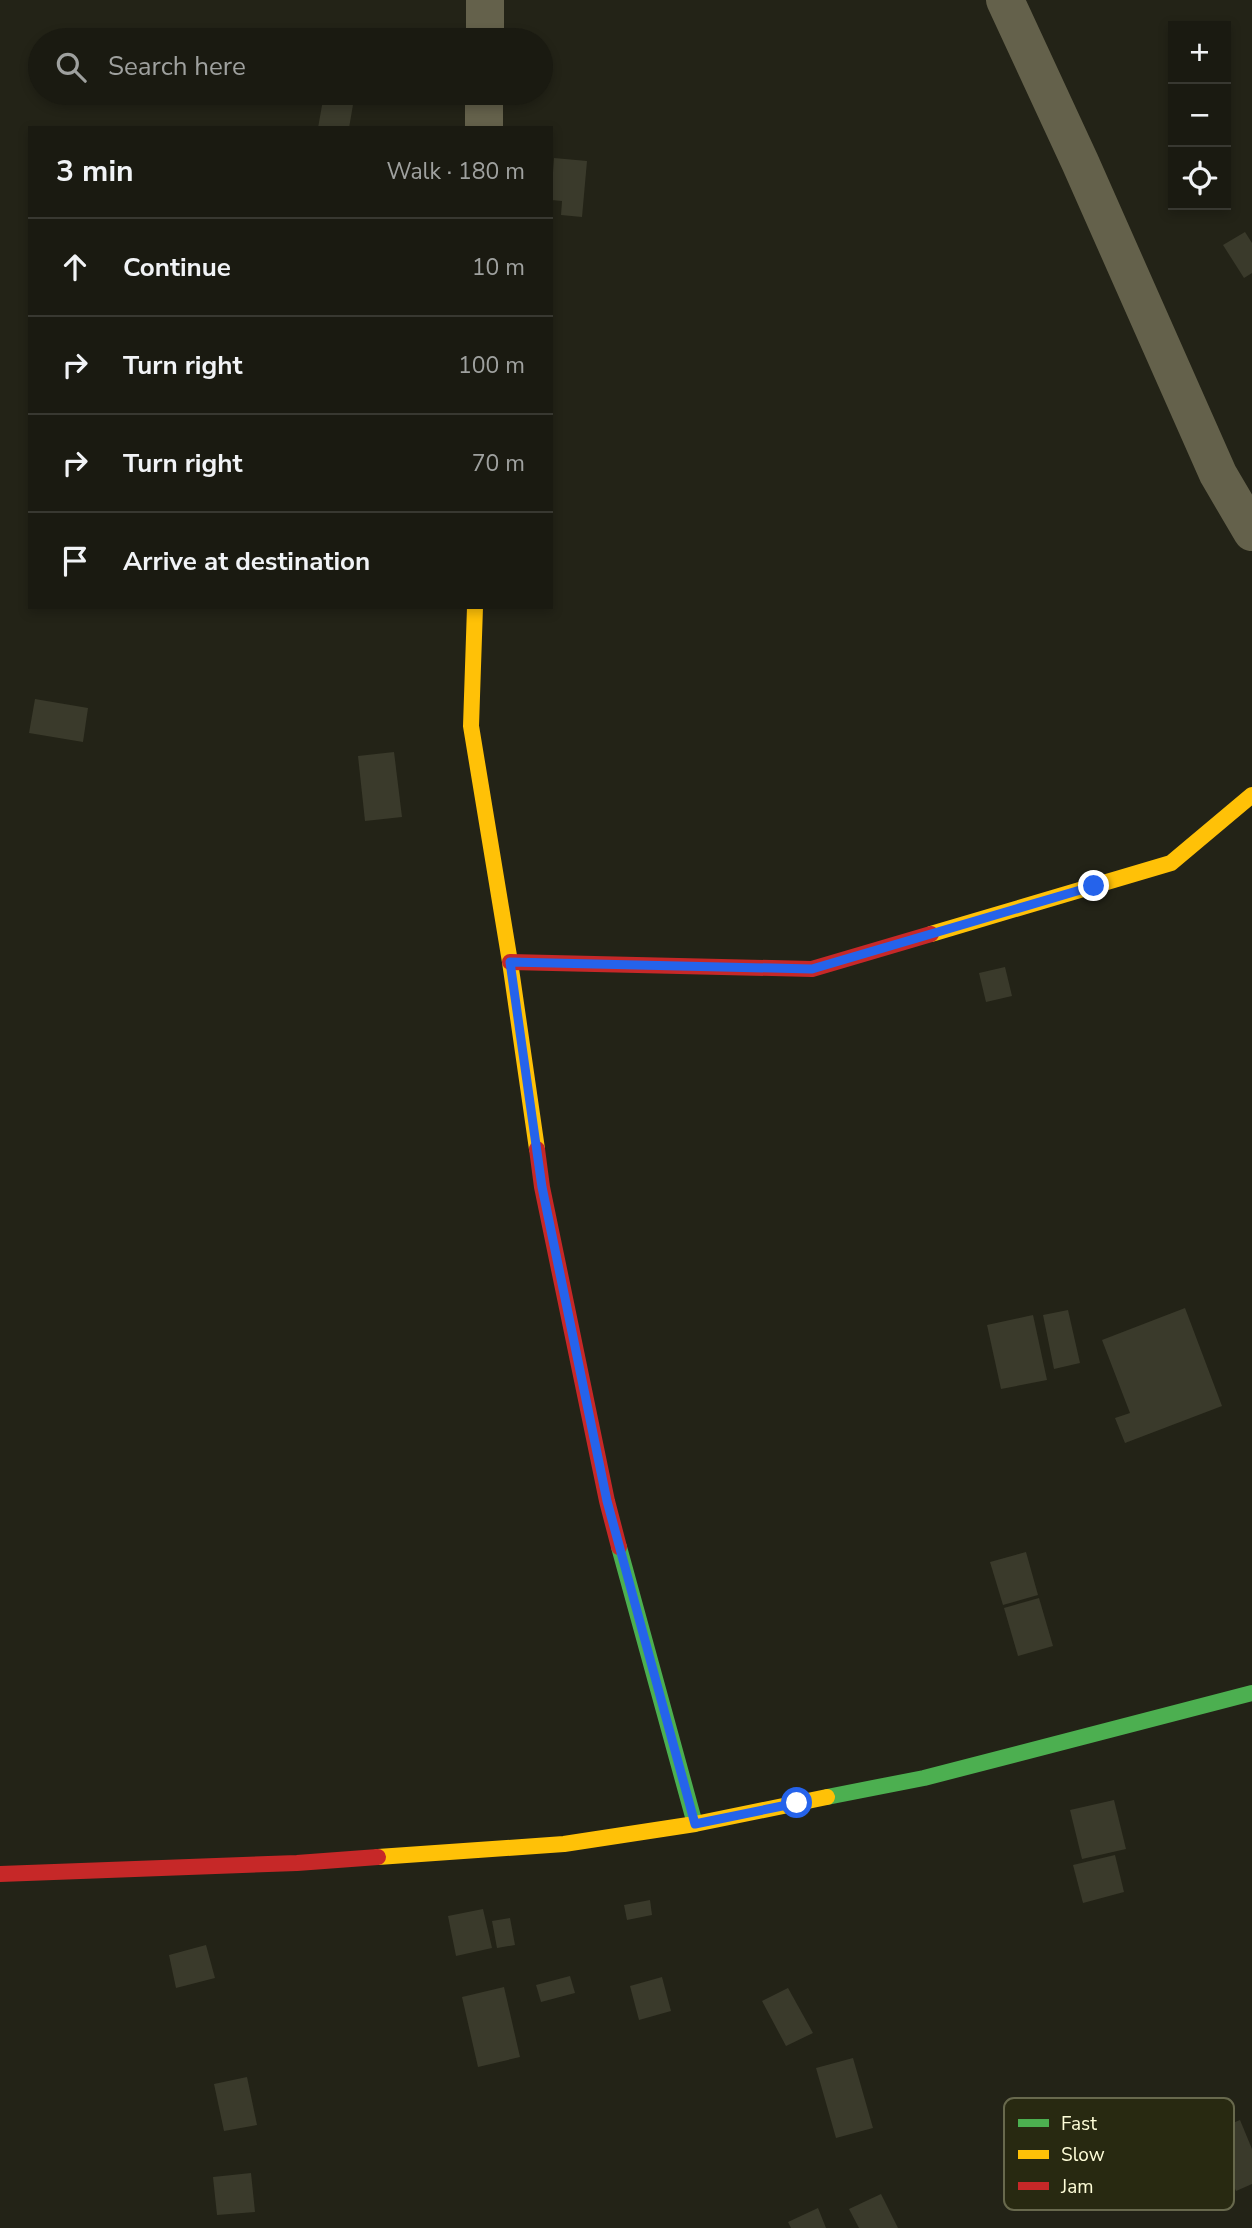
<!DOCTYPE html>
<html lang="en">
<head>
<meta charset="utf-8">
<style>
  :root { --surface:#1a1a11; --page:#27271f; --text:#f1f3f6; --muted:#9fa19f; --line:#383831 }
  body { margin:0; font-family:"Nunito Sans",sans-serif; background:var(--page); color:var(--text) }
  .controls { position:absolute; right:21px; top:21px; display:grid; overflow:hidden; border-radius:0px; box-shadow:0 4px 10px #0003 }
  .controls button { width:63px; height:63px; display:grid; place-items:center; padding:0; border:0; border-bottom:2px solid var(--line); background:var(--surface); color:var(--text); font:35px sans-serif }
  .stop { position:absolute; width:21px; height:21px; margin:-16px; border:5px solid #2563eb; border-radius:50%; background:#fff }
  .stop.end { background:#2563eb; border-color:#fff; box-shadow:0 2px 7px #0008 }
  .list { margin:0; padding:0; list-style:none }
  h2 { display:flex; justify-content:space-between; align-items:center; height:91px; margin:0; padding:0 28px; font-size:30px }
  h2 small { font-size:23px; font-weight:400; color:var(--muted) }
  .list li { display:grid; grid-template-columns:46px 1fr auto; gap:21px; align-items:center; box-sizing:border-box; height:98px; padding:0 28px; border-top:2px solid var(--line) }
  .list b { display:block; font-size:26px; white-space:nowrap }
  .list em { font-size:23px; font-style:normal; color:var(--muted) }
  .icon { flex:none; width:38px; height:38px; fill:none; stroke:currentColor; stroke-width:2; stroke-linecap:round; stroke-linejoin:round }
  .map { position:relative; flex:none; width:1252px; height:2228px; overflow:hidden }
  .search { position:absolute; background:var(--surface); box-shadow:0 4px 10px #0003; left:28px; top:28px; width:525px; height:77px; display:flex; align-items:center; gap:18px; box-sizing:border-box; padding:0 24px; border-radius:38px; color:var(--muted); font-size:26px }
  .panel { position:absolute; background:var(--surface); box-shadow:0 4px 10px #0003; left:28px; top:126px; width:525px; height:483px; border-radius:0px }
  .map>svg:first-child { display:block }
  .building { fill:#3a3a2b }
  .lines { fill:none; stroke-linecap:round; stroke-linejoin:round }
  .street { stroke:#64614b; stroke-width:38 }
  .fast { stroke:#4caf50; stroke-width:16 }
  .slow { stroke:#ffc107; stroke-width:16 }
  .jam { stroke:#c62828; stroke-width:16 }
  .route { stroke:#2563eb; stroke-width:9 }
  .key { fill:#282911; stroke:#68694d; stroke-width:2 }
  .key-label { font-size:19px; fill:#fffed9 }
</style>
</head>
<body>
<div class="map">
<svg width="1252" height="2228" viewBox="0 0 1252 2228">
  <rect width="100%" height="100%" fill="#232317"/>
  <g class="building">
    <path d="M324,94l30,5 -5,29h-31z"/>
    <path d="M554,158l33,3 -5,56 -21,-2 1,-14 -11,-1z"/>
    <path d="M1245,232l7,11v30l-8,5 -21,-33z"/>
    <path d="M35,699l53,9 -5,34 -54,-9z"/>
    <path d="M394,752l8,65 -37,4 -7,-65z"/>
    <path d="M1005,967l7,29 -26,6 -7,-29z"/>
    <path d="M1185,1308l37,98 -97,37 -10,-25 15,-5 -28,-73z"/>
    <path d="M1068,1310l12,53 -26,6 -11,-54z"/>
    <path d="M1033,1315l14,65 -46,9 -14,-64z"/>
    <path d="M1026,1552l12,43 -35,10 -13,-43z"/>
    <path d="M1039,1598l14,48 -35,10 -14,-48z"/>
    <path d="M1114,1800l12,49 -44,10 -12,-49z"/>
    <path d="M1115,1855l9,37 -41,11 -10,-38z"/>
    <path d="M650,1900l2,15 -25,5 -3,-15z"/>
    <path d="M483,1909l9,39 -36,8 -8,-40z"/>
    <path d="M510,1918l5,27 -18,3 -5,-27z"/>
    <path d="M206,1945l9,33 -39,10 -7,-33z"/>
    <path d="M570,1976l5,17 -34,9 -5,-17z"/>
    <path d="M662,1977l9,34 -32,9 -9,-34z"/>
    <path d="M504,1987l16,70 -42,10 -16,-70z"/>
    <path d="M788,1988l25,45 -27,13 -24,-45z"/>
    <path d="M853,2058l20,70 -37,10 -20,-70z"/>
    <path d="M247,2077l10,48 -33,6 -10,-47z"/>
    <path d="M1240,2120l12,29v35l-16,7 -25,-59z"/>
    <path d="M251,2173l4,39 -38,3 -4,-38z"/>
    <path d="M881,2194l17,34h-39l-10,-19z"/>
    <path d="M818,2208l8,20h-35l-3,-6z"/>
  </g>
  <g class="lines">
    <g class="street">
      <path d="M1005,0l75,162 138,312 34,58"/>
      <path d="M485,40v-40"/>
      <path d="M484,128v-35"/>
    </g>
    <g class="fast">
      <path d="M619,1547l76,277"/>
      <path d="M827,1797l97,-19 328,-85"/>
    </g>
    <g class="slow">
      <path d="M475,607l-4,119 39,236 27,187"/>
      <path d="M931,934l240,-71 81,-68"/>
      <path d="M378,1857l186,-13 131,-20 132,-27"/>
    </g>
    <g class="jam">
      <path d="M510,962l302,7 119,-35"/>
      <path d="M537,1149l5,38 65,314 12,46"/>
      <path d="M0,1874l297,-11 81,-6"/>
    </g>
  </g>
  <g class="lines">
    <path class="route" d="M797,1803l-102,21 -88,-323 -65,-314 -32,-225 302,7 282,-83"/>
  </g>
  <rect x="1004" y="2098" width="230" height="112" rx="10" class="key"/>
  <rect x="1018" y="2119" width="31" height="8" fill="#4caf50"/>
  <rect x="1018" y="2150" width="31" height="9" fill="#ffc107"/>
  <rect x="1018" y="2182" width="31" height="8" fill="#c62828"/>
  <g class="key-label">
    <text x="1061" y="2130">Fast</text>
    <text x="1061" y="2161">Slow</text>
    <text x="1061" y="2193">Jam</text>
  </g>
</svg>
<div class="controls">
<button>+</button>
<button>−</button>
<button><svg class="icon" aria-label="locate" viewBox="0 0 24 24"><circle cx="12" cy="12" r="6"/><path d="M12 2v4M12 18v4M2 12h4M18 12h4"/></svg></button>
</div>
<div class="stop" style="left:797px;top:1803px"></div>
<div class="stop end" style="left:1094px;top:886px"></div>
<div class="search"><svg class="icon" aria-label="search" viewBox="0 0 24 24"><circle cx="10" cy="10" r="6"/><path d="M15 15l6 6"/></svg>Search here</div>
<section class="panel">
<h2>3 min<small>Walk · 180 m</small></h2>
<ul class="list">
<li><svg class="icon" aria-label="ahead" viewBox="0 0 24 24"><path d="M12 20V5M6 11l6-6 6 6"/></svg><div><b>Continue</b></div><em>10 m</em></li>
<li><svg class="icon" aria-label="right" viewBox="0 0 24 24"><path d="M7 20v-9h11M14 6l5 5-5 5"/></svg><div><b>Turn right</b></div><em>100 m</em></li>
<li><svg class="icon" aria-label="right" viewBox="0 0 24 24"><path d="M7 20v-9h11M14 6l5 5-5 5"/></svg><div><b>Turn right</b></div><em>70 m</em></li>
<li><svg class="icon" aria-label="arrive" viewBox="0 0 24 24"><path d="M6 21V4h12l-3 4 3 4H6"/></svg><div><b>Arrive at destination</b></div></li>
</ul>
</section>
</div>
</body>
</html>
